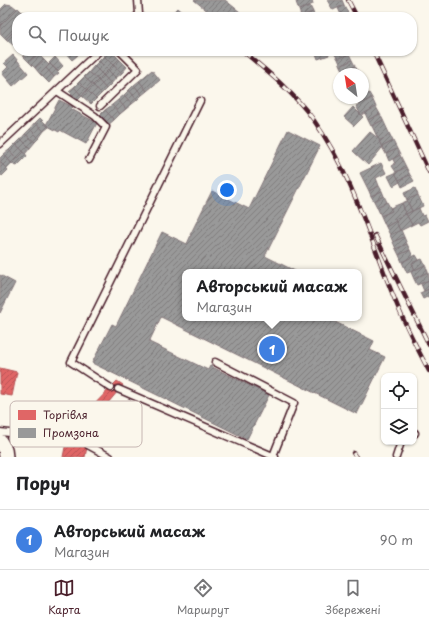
<!DOCTYPE html>
<html lang="uk">
<head>
<meta charset="utf-8">
<style>
  :root { --surface:#fff; --page:#f2f2f2; --text:#202124; --muted:#757577; --line:#e0e0e0; --accent:#4a1f2b }
  body { margin:0; font-family:"Playpen Sans",sans-serif; background:var(--page); color:var(--text) }
  .controls { position:absolute; right:12px; bottom:12px; display:grid; overflow:hidden; border-radius:8px; box-shadow:0 1px 3px #0004 }
  .controls button { width:36px; height:36px; display:grid; place-items:center; padding:0; border:0; border-bottom:1px solid var(--line); background:var(--surface); color:var(--text); font:20px sans-serif }
  .compass { position:absolute; left:333px; top:68px; width:36px; height:36px; border-radius:50%; background:var(--surface); box-shadow:0 1px 3px #0004; rotate:330deg }
  .you { position:absolute; left:227px; top:190px; width:14px; height:14px; margin:-10px; border:3px solid #fff; border-radius:50%; background:#1a73e8; box-shadow:0 0 0 6px #1a73e833 }
  .badge { display:grid; place-items:center; width:26px; height:26px; border-radius:50%; background:var(--accent); color:#fff; font-size:13px; font-weight:700 }
  .pin { position:absolute; translate:-50% -50%; border:2px solid #fff; box-shadow:0 1px 4px #0006 }
  .popup { position:absolute; left:182px; top:269px; width:180px; height:52px; box-sizing:border-box; display:grid; place-content:center; border-radius:8px; background:var(--surface); filter:drop-shadow(0 1px 3px #0005); font-size:13px; white-space:nowrap; color:var(--muted) }
  .popup b { font-size:15px; color:var(--text) }
  .popup::after { content:''; position:absolute; left:50%; top:100%; margin-left:-8px; border:8px solid transparent; border-top-color:var(--surface) }
  .list { margin:0; padding:0; list-style:none }
  h2 { display:flex; justify-content:space-between; align-items:center; height:52px; margin:0; padding:0 16px; font-size:17px }
  h2 small { font-size:13px; font-weight:400; color:var(--muted) }
  .list li { display:grid; grid-template-columns:26px 1fr auto; gap:12px; align-items:center; box-sizing:border-box; height:60px; padding:0 16px; border-top:1px solid var(--line) }
  .list b { display:block; font-size:15px; white-space:nowrap }
  .list p { margin:0; font-size:13px; white-space:nowrap; color:var(--muted) }
  .list em { font-size:13px; font-style:normal; color:var(--muted) }
  .icon { flex:none; width:22px; height:22px; fill:none; stroke:currentColor; stroke-width:2; stroke-linecap:round; stroke-linejoin:round }
  .map { position:relative; flex:none; width:429px; height:457px; overflow:hidden }
  .search { position:absolute; background:var(--surface); box-shadow:0 1px 3px #0004; left:12px; right:12px; top:12px; height:44px; display:flex; align-items:center; gap:10px; box-sizing:border-box; padding:0 14px; border-radius:16px; color:var(--muted); font-size:15px }
  .sheet { height:112px; background:var(--surface) }
  nav { display:flex; justify-content:space-around; align-items:center; box-sizing:border-box; height:56px; border-top:1px solid var(--line); background:var(--surface); font-size:11px; color:var(--muted) }
  nav a { display:grid; justify-items:center; gap:2px }
  nav .on { color:var(--accent) }
  .map>svg:first-child { display:block }
  .shops { fill:url(#shops-hatch); stroke:#b35154 }
  .industry { fill:url(#industry-hatch); stroke:#817478 }
  .lines { fill:none; stroke-linecap:round; stroke-linejoin:round }
  .service-casing { stroke:#4a1f2b; stroke-width:9 }
  .minor-casing { stroke:#4a1f2b; stroke-width:16 }
  .service { stroke:#fbf7ec; stroke-width:6 }
  .minor { stroke:#fbf7ec; stroke-width:13 }
  .rail-casing { stroke:#4a1f2b; stroke-width:4.5 }
  .rail { stroke:#fbf7ec; stroke-width:3; stroke-dasharray:9; stroke-linecap:butt }
  .key { fill:#fbf7ec; stroke:#c6b6b2; stroke-width:1 }
  .key-label { font-size:11px; fill:#4a1f2b }
</style>
</head>
<body>
<div class="map">
<svg width="429" height="457" viewBox="0 0 429 457">
  <defs>
    <pattern id="shops-hatch" width="6" height="6" patternUnits="userSpaceOnUse"><rect width="6" height="6" fill="#e06666"/><path d="M-1 1l2-2M0 6l6-6M5 7l2-2" fill="none" stroke="#b85354"/></pattern>
    <pattern id="industry-hatch" width="6" height="6" patternUnits="userSpaceOnUse"><rect width="6" height="6" fill="#999"/><path d="M-1 1l2-2M0 6l6-6M5 7l2-2" fill="none" stroke="#7f7c7d"/></pattern>
  </defs>
  <rect width="100%" height="100%" fill="#fbf7ec"/>
  <filter id="ink" filterUnits="userSpaceOnUse"><feTurbulence type="fractalNoise" baseFrequency=".025" numOctaves="2"/><feDisplacementMap in="SourceGraphic" scale="8" xChannelSelector="R" yChannelSelector="G"/><feConvolveMatrix kernelMatrix="1 2 1 2 8 2 1 2 1" color-interpolation-filters="sRGB"/></filter>
  <g filter="url(#ink)">
    <g class="shops">
      <path d="M0,368l17,4 -5,24 -12,-2z"/>
      <path d="M117,381l6,4 -31,37 -7,35h-22l8,-39 13,-3z"/>
    </g>
    <g class="industry">
      <path d="M194,0h31l15,12 -4,5h-21z"/>
      <path d="M302,0h10l1,4 -14,6 -3,-8z"/>
      <path d="M327,0h15l2,5 -11,5z"/>
      <path d="M6,4l6,1 5,4 -17,17v-16z"/>
      <path d="M344,5l5,10 -7,2 -4,-9z"/>
      <path d="M310,6l3,6 -12,4 -2,-6z"/>
      <path d="M18,8l9,9h-10v11l-11,11 -6,-6v-7z"/>
      <path d="M177,8l10,9h-18z"/>
      <path d="M313,12l1,4 -12,1 -1,-1z"/>
      <path d="M15,30l2,1v10l-4,4 -7,-6z"/>
      <path d="M29,51h7l2,3 -9,8 -6,-6z"/>
      <path d="M64,51h10l4,4 -6,5z"/>
      <path d="M109,51h2l8,8 -6,6 -9,-9z"/>
      <path d="M315,51h13l1,4 -11,4z"/>
      <path d="M338,51h10l1,3 -11,5 -4,-6z"/>
      <path d="M38,54l6,6 -9,8 -6,-6z"/>
      <path d="M349,54l3,6 -11,6 -3,-7z"/>
      <path d="M13,55l15,18 -15,13 -11,-13 6,-6 -4,-4z"/>
      <path d="M104,56l9,9 -5,5 -9,-9z"/>
      <path d="M55,57l8,9 -5,5 -9,-8z"/>
      <path d="M119,59l8,8 -5,6 -9,-8z"/>
      <path d="M44,60l5,5 -9,9 -5,-6z"/>
      <path d="M352,60l3,6 -11,6 -3,-6z"/>
      <path d="M99,61l9,9 -5,5 -9,-9z"/>
      <path d="M50,64l9,9 -5,4 -8,-9z"/>
      <path d="M113,65l9,8 -6,5 -8,-8z"/>
      <path d="M94,66l9,9 -5,5 -9,-8z"/>
      <path d="M355,66l4,7 -14,1 -1,-2z"/>
      <path d="M46,68l8,9 -5,6 -9,-9z"/>
      <path d="M108,70l8,8 -5,6 -8,-9z"/>
      <path d="M152,70l8,10 -13,11 -8,-10z"/>
      <path d="M89,72l9,8 -5,5 -9,-8z"/>
      <path d="M103,75l8,9 -5,5 -8,-9z"/>
      <path d="M84,77l9,8 -6,5 -8,-8z"/>
      <path d="M98,80l8,9 -5,5 -8,-9z"/>
      <path d="M139,81l8,10 -5,4 -8,-10z"/>
      <path d="M79,82l8,8 -5,6 -8,-9z"/>
      <path d="M93,85l8,9 -5,5 -9,-9z"/>
      <path d="M134,85l8,10 -5,5 -8,-10z"/>
      <path d="M74,87l8,9 -4,4 -9,-9z"/>
      <path d="M87,90l9,9 -5,5 -9,-8z"/>
      <path d="M129,90l8,10 -5,4 -8,-9z"/>
      <path d="M369,93l3,5 -12,6 -2,-5 5,-1v-2z"/>
      <path d="M124,95l8,9 -6,5 -8,-9z"/>
      <path d="M372,98l4,9 -15,8 -5,-9z"/>
      <path d="M59,100l14,7 -2,2 26,14 -11,21 -26,-14 -1,2 -13,-7z"/>
      <path d="M118,100l8,9 -6,5 -8,-9z"/>
      <path d="M112,105l8,9 -6,6 -9,-10z"/>
      <path d="M353,107l10,10 -9,9 -10,-9z"/>
      <path d="M376,107l4,7 -12,6 -3,-7z"/>
      <path d="M105,110l9,10 -6,5 -8,-10z"/>
      <path d="M380,114l3,6 -12,6 -3,-6z"/>
      <path d="M40,118l6,6v1l3,2 -5,4 -9,-8z"/>
      <path d="M383,120l7,15 -11,6 -7,-15z"/>
      <path d="M35,123l9,8 -5,7 -9,-9z"/>
      <path d="M30,129l9,9 -4,4 -10,-8z"/>
      <path d="M288,130l32,16 -55,110 32,16h-112v46h142l47,23 -4,9 15,7 -28,57 -196,-97 -12,25 59,28 2,-4 59,29 -22,44 -155,-76 20,-39 4,2 46,-94 25,12 4,-9h-1l22,-44 37,18z"/>
      <path d="M370,132l9,7 3,9 -14,17 -15,-14z"/>
      <path d="M25,134l10,8 -5,6 -9,-9z"/>
      <path d="M390,135l3,6 -11,6 -3,-6z"/>
      <path d="M21,139l9,9 -5,6 -9,-10z"/>
      <path d="M393,141l4,8 -11,5 -4,-7z"/>
      <path d="M15,144l9,8 -7,7 -8,-9z"/>
      <path d="M397,149l3,6 -11,6 -3,-7z"/>
      <path d="M9,150l8,9 -5,5 -8,-10z"/>
      <path d="M24,152l3,4 -10,10 -5,-2z"/>
      <path d="M4,154l8,10 -6,5 -6,-7v-4z"/>
      <path d="M400,155l6,12 -10,5 -4,-6 3,-2 -2,-5z"/>
      <path d="M0,162l8,8 -6,6 -2,-2z"/>
      <path d="M381,163l5,10 -10,5 3,8 -10,5 -9,-18z"/>
      <path d="M406,167l4,8 -11,5 -4,-7z"/>
      <path d="M395,173l5,9 -7,4 -5,-10z"/>
      <path d="M410,175l4,6 -12,6 -3,-7z"/>
      <path d="M379,186l3,5 -11,5 -2,-5z"/>
      <path d="M415,188l3,7 -11,5 -3,-7z"/>
      <path d="M382,191l2,5 -10,5 -3,-5z"/>
      <path d="M418,195l5,11 -11,5 -5,-11z"/>
      <path d="M384,196l3,6 -10,5 -3,-6z"/>
      <path d="M407,201l5,10 -6,3 -4,-11z"/>
      <path d="M387,202l5,9 -11,5 -4,-9z"/>
      <path d="M402,203l4,11 -11,5 1,2 -10,6 -5,-11 11,-5 -2,-3z"/>
      <path d="M419,208l3,8 3,-1 3,6 -8,4 -2,-3 -6,3 -6,-11z"/>
      <path d="M406,214l6,11 -12,6 -5,-12z"/>
      <path d="M396,221l4,10 -10,4 -4,-8z"/>
      <path d="M401,230l3,7 -11,5 -3,-7z"/>
      <path d="M404,237l3,7 -11,5 -3,-7z"/>
      <path d="M407,244l3,6 -11,5 -3,-6z"/>
      <path d="M410,250l3,7 -11,5 -3,-7z"/>
      <path d="M416,255l3,5 -7,3 3,7 -8,3 -5,-11z"/>
      <path d="M422,259l3,6 -10,5 -3,-7z"/>
      <path d="M425,265l3,7 -14,7 -3,-7z"/>
      <path d="M428,272l1,8 -12,5 -3,-6z"/>
      <path d="M0,275l15,8 -15,30z"/>
      <path d="M429,280v9l-5,2 -3,-7z"/>
      <path d="M429,289v7l-6,3 -3,-6z"/>
    </g>
    <g class="lines">
      <g class="service-casing">
        <g id="service">
          <path d="M136,17l3,-3 -1,-14"/>
          <path d="M57,91l38,25 11,11 -17,33"/>
          <path d="M100,106l38,-37 -18,-18"/>
          <path d="M0,144l99,-93"/>
          <path d="M215,362l79,41 -21,53"/>
          <path d="M111,388l-40,-26 129,-261"/>
          <path d="M118,389l157,68"/>
          <path d="M0,432l67,7"/>
          <path d="M414,434l1,-1"/>
          <path d="M88,445l22,12"/>
          <path d="M396,457l5,-15"/>
        </g>
      </g>
      <g class="minor-casing">
        <path id="minor" d="M0,441l5,8 1,8"/>
      </g>
      <use href="#service" class="service"/>
      <use href="#minor" class="minor"/>
      <g class="rail-casing">
        <g id="rail">
          <path d="M348,0l9,17"/>
          <path d="M243,51c25,21 51,42 70,68 39,55 57,120 82,181 10,25 22,48 34,71"/>
          <path d="M373,51l56,121"/>
          <path d="M375,235l54,110"/>
          <path d="M353,453l3,4"/>
        </g>
      </g>
      <use href="#rail" class="rail"/>
    </g>
  </g>
  <rect x="10" y="401" width="132" height="46" rx="6" class="key"/>
  <rect x="18" y="410" width="18" height="10" fill="#e06666"/>
  <rect x="18" y="428" width="18" height="10" fill="#999"/>
  <g class="key-label">
    <text x="43" y="419">Торгівля</text>
    <text x="43" y="437">Промзона</text>
  </g>
</svg>
<div class="controls">
<button><svg class="icon" aria-label="locate" viewBox="0 0 24 24"><circle cx="12" cy="12" r="6"/><path d="M12 2v4M12 18v4M2 12h4M18 12h4"/></svg></button>
<button><svg class="icon" aria-label="layers" viewBox="0 0 24 24"><path d="M12 4l9 5-9 5-9-5zM3 14l9 5 9-5"/></svg></button>
</div>
<svg class="compass" viewBox="-18 -18 36 36"><path d="M0-13l5 13h-10z" fill="#e53935"/><path d="M0 13l5-13h-10z" fill="#757577"/></svg>
<div class="you"></div>
<div class="pin badge" style="left:272px;top:349px;background:#3f7fe0">1</div>
<div class="popup"><b>Авторський масаж</b>Магазин</div>
<div class="search"><svg class="icon" aria-label="search" viewBox="0 0 24 24"><circle cx="10" cy="10" r="6"/><path d="M15 15l6 6"/></svg>Пошук</div>
</div>
<section class="sheet">
<h2>Поруч<small></small></h2>
<ul class="list">
<li><span class="badge" style="background:#3f7fe0">1</span><div><b>Авторський масаж</b><p>Магазин</p></div><em>90 m</em></li>
</ul>
</section>
<nav>
<a class="on"><svg class="icon" aria-label="map" viewBox="0 0 24 24"><path d="M3 6l6-2 6 2 6-2v14l-6 2-6-2-6 2zM9 4v14M15 6v14"/></svg>Карта</a>
<a><svg class="icon" aria-label="directions" viewBox="0 0 24 24"><path d="M12 3l9 9-9 9-9-9zM9 14v-3h6M13 9l2 2-2 2"/></svg>Маршрут</a>
<a><svg class="icon" aria-label="saved" viewBox="0 0 24 24"><path d="M7 4h10v16l-5-4-5 4z"/></svg>Збережені</a>
</nav>
</body>
</html>
